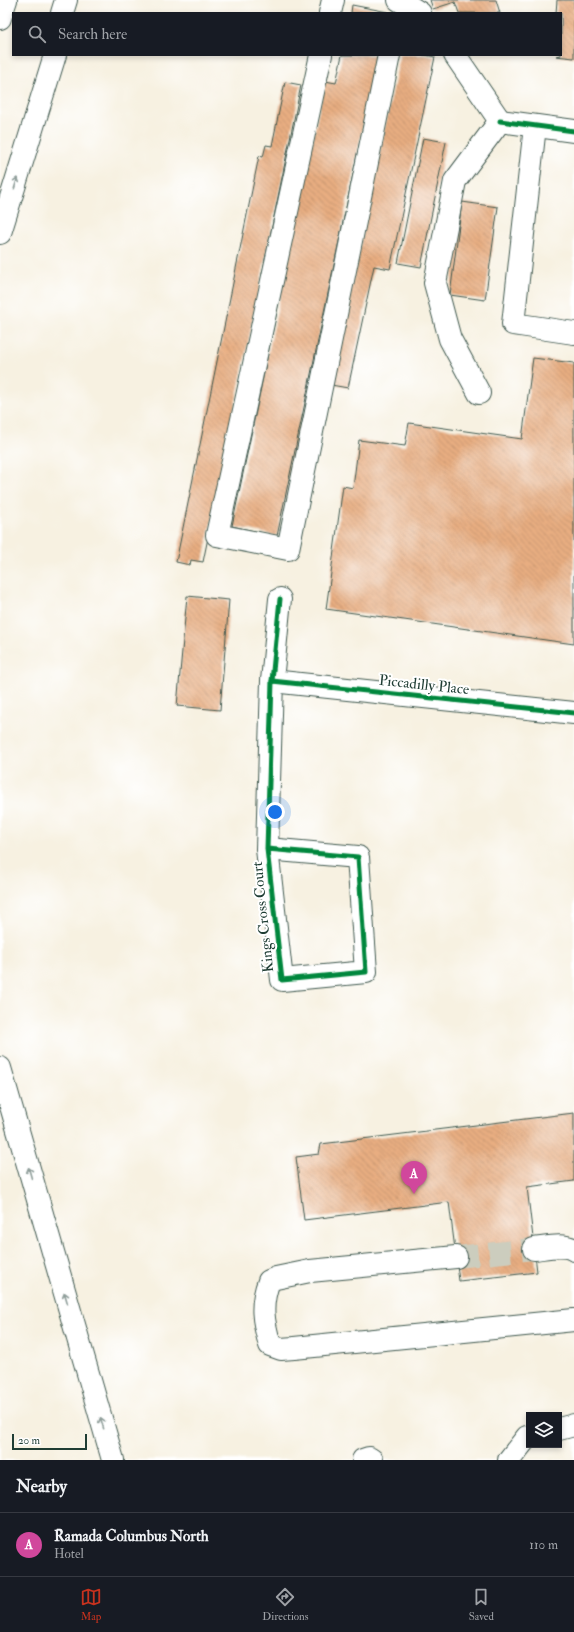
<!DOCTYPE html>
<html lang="en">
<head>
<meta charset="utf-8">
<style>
  :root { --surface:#171b24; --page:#20242c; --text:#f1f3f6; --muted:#9ea1a6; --line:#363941; --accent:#c8321e }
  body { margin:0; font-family:"IM FELL Double Pica",serif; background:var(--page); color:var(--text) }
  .controls { position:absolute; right:12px; bottom:12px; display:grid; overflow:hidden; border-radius:0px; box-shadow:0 2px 6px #0003 }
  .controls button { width:36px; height:36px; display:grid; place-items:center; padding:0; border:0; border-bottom:1px solid var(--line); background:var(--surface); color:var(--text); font:20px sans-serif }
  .scale { position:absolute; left:12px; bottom:10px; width:75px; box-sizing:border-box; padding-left:4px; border:2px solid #1f3d34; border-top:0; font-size:11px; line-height:14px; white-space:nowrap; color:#1f3d34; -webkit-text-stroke:3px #fff; paint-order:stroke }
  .you { position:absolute; left:275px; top:812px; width:14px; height:14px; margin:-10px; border:3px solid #fff; border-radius:50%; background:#1a73e8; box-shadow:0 0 0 6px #1a73e833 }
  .badge { display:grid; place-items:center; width:26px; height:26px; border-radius:50%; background:var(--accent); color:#fff; font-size:13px; font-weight:700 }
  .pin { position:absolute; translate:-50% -33px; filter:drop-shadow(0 1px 2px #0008) }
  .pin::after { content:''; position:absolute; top:21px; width:14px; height:12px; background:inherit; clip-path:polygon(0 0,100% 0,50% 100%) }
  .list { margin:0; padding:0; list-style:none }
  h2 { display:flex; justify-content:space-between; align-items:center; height:52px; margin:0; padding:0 16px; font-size:17px }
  h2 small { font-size:13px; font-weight:400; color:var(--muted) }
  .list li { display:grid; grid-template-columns:26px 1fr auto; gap:12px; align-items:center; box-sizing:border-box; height:64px; padding:0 16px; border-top:1px solid var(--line) }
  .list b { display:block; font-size:15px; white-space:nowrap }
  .list p { margin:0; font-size:13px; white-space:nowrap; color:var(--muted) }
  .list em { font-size:13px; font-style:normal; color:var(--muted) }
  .icon { flex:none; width:22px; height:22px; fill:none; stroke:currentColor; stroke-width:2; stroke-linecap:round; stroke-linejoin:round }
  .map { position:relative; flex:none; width:574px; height:1460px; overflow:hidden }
  .search { position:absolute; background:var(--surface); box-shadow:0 2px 6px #0003; left:12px; right:12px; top:12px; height:44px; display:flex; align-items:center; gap:10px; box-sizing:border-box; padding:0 14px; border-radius:0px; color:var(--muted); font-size:15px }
  .sheet { height:116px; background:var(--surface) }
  nav { display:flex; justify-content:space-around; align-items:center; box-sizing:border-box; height:56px; border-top:1px solid var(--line); background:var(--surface); font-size:11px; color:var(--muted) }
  nav a { display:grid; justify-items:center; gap:2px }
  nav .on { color:var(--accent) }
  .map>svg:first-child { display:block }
  .building { fill:url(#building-back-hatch) }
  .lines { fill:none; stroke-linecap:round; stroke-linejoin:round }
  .minor-tunnel { stroke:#cccdbe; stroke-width:22; stroke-dasharray:22 11; stroke-linecap:butt }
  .minor-casing { stroke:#3f584e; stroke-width:24 }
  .highway-casing { stroke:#3f584e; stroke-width:24 }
  .minor { stroke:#fff; stroke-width:22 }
  .highway { stroke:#fff; stroke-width:22 }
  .cycleway-casing { stroke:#fff; stroke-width:8 }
  .cycleway { stroke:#00873e; stroke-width:5 }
  .oneway { stroke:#8f9e9a }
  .labels { text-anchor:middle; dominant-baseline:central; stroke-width:4; stroke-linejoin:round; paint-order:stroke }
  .street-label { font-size:15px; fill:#1f3d34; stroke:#fff }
</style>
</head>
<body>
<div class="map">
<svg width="574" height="1460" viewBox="0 0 574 1460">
  <defs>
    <pattern id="building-back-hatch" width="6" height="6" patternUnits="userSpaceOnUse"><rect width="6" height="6" fill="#e8ad81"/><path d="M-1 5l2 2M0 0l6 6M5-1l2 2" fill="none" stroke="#bb8e6a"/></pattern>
  </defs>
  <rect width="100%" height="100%" fill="#fff"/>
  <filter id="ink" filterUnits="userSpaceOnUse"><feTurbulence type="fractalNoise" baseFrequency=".025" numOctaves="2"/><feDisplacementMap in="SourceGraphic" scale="8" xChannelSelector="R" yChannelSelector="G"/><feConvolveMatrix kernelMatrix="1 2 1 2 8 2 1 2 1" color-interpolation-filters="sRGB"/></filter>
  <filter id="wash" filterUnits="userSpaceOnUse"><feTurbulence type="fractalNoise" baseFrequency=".012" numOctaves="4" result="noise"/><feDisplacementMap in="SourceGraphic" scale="16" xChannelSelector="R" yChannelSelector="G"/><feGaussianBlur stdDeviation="0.9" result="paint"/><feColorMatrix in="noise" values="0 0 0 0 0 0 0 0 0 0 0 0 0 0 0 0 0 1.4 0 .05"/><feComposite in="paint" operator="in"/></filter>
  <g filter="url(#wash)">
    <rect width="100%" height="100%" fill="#f7f1e1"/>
    <g id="blocks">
      <g class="building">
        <path d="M430,0h66l4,13h-41l-4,-11 -22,7z"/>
        <path d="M557,0h17v58l-18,-2 5,-1v-42h-5z"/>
        <path d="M352,5l36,7v1h-37z"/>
        <path d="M342,55h36l-101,481 -45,-10 93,-445 11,2z"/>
        <path d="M400,55h25l10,2 -45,212 -16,-3 -26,122 -17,-3z"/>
        <path d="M285,82l16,3 -98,477 -12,-2 -1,5 -14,-3 83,-406 4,1 3,-12 6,1z"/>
        <path d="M423,138l23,4 -25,125 -23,-4z"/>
        <path d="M462,202l36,5 -13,93 -35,-5z"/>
        <path d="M533,358l41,5v281l-248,-35 17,-123 10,2 6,-48 46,6 4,-23 113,16z"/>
        <path d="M187,596l42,4 -9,110 -43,-4z"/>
        <path d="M574,1113v68l-47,6 10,85 -78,9 -10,-79 -145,18 -8,-63 23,-3 2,-10z"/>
      </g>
    </g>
  </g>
  <g filter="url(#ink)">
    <use href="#blocks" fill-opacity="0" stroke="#3f584e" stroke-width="1"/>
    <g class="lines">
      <path class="minor-tunnel" d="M456,1257l78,-8"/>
      <g class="minor-casing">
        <g id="minor">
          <path d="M399,0l21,13"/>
          <path d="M330,13l3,-13"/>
          <path d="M321,55l-104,480 71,14 101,-494"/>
          <path d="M455,55l45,66"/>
          <path d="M500,121l74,10"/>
          <path d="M535,126l-22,198 61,9"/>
          <path d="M479,393l-29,-54 -15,-56 20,-102 45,-60"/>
          <path d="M272,681l302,32"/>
          <path d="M267,849l91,8 8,115 -84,8 -15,-131 5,-168 8,-82"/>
          <path d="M534,1249c11,-1 30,-6 40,1"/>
          <path d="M456,1257l-146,14 -34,7 -7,3c-9,24 -6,40 1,64l11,4 13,-1 280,-28"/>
          <path d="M559,1429l15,-4"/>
          <path d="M363,1460l6,-2 3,2"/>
          <path d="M509,1460l18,-23h2"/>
        </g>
      </g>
      <g class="highway-casing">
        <g id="highway">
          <path d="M62,13l4,-13"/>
          <path d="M0,18l6,-18"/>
          <path d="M0,233l55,-178"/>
          <path d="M0,1068l113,392"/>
        </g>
      </g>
      <use href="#minor" class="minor"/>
      <use href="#highway" class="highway"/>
      <g class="cycleway-casing">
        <g id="cycleway">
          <path d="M500,121l74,10"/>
          <path d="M272,681l302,32"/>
          <path d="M267,849l91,8 8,115 -84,8 -15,-131 5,-168 8,-82"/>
        </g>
      </g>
      <use href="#cycleway" class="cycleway"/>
    </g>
    <defs><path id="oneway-shaft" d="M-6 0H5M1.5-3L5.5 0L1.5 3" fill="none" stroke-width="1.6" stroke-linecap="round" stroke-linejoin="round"/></defs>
    <g class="oneway">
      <use href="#oneway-shaft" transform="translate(16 183) rotate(-73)"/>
      <use href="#oneway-shaft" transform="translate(30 1173) rotate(-106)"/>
      <use href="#oneway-shaft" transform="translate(66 1298) rotate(-106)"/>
      <use href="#oneway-shaft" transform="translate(102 1423) rotate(-106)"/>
    </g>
  </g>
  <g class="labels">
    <g class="street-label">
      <text transform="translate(424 685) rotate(6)">Piccadilly Place</text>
      <text transform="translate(263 917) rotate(-96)">Kings Cross Court</text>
    </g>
  </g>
</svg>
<div class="controls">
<button><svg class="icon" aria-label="layers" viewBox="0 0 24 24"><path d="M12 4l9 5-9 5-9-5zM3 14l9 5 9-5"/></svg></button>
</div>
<div class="scale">20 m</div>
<div class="you"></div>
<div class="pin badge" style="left:414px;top:1194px;background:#d1479c">A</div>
<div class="search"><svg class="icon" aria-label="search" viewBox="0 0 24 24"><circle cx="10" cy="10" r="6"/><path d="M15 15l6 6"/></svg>Search here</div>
</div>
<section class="sheet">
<h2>Nearby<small></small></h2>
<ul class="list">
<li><span class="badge" style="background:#d1479c">A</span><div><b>Ramada Columbus North</b><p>Hotel</p></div><em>110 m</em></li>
</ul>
</section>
<nav>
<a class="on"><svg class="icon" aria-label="map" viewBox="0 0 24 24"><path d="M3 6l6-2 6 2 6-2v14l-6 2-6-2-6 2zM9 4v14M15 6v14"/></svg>Map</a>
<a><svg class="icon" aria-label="directions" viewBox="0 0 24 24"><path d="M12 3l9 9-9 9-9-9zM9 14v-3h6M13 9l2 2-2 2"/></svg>Directions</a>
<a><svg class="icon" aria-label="saved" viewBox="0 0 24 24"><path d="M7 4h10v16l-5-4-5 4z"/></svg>Saved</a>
</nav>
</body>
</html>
